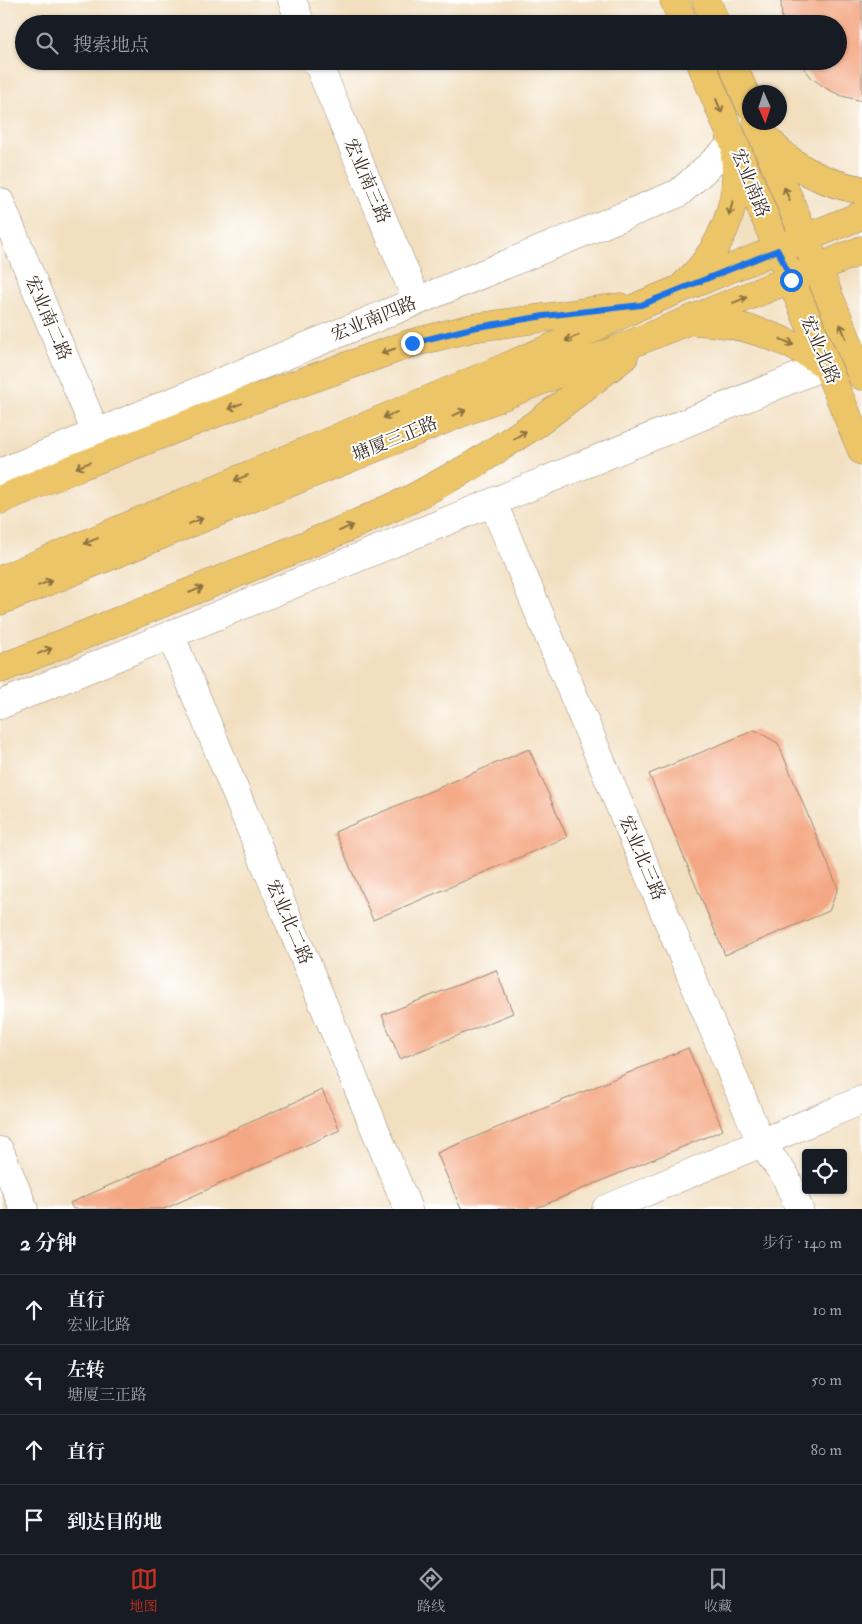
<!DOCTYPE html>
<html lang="zh">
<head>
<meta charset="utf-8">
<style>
  :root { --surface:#171b24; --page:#20242c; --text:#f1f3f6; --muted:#9ea1a6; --line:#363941; --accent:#c8321e }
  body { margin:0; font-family:"IM FELL Double Pica","Noto Serif SC",serif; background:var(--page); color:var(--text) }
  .controls { position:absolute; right:15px; bottom:15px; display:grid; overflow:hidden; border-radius:5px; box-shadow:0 1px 4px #0004 }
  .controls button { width:45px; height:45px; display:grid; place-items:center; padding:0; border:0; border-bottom:1px solid var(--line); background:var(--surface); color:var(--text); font:25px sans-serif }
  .compass { position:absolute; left:742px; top:85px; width:45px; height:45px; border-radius:50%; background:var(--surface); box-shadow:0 1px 4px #0004; rotate:177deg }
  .stop { position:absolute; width:15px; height:15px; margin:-11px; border:4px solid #1a73e8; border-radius:50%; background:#fff }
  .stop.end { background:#1a73e8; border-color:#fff; box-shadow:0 1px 5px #0008 }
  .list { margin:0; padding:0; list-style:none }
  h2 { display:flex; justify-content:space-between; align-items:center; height:65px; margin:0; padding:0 20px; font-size:21px }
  h2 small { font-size:16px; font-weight:400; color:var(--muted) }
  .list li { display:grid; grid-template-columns:32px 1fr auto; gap:15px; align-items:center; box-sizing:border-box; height:70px; padding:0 20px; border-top:1px solid var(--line) }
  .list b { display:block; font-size:19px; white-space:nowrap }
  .list p { margin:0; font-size:16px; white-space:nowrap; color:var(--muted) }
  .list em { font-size:16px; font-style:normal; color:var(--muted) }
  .icon { flex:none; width:28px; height:28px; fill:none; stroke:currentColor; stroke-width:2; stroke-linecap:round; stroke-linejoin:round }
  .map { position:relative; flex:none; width:862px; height:1209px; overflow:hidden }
  .search { position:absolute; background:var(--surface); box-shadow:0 1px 4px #0004; left:15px; right:15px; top:15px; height:55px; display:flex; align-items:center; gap:12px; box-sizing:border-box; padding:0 18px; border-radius:28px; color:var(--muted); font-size:19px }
  .sheet { height:345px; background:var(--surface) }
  nav { display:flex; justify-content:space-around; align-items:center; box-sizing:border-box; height:70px; border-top:1px solid var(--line); background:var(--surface); font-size:14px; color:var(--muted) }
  nav a { display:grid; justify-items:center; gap:2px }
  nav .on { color:var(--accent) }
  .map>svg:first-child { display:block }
  .building { fill:#f4a783 }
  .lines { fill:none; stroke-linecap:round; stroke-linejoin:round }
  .minor-casing { stroke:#96846f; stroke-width:29 }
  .major-casing { stroke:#96846f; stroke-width:29 }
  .minor { stroke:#fff; stroke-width:28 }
  .major { stroke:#edc569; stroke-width:28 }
  .oneway { stroke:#8b7040 }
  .route { stroke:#1a73e8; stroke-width:6 }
  .labels { text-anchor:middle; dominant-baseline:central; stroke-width:4; stroke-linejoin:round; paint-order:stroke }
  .street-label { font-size:18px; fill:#3b2a1e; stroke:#fff }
</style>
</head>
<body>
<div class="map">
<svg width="862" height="1209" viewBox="0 0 862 1209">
  <rect width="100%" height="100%" fill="#fff"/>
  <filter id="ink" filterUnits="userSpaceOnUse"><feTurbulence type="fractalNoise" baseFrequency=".02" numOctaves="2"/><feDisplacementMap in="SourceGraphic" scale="10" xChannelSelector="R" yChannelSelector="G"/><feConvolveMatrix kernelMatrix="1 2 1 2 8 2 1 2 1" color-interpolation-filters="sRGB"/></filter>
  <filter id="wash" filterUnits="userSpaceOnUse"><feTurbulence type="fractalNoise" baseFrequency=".0096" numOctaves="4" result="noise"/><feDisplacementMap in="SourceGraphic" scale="20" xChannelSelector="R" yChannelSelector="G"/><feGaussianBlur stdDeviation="1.12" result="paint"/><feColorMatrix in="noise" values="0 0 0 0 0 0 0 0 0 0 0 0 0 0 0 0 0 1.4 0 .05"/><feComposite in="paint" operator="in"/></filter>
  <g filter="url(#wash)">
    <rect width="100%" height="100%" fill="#f2dfc0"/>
    <g id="blocks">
      <g class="building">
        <path d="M781,0h81v101l-20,-5 -15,-7 -15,-11 -14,-17h40v-37h-56z"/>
        <path d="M755,730l23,13 60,145 -9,23 -104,44 -76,-181z"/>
        <path d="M529,749l38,88 -194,83 -38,-88z"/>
        <path d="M496,970l17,43 -113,46 -18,-44z"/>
        <path d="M688,1048l35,82 -189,79h-73l-24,-56z"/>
        <path d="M322,1090l18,40 -176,79h-91l-3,-6z"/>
      </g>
    </g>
  </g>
  <g filter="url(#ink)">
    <use href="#blocks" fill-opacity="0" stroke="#96846f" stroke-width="1"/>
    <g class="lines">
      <g class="minor-casing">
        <g id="minor">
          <path d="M292,0l9,24"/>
          <path d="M317,61l100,240"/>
          <path d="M0,202l96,231"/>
          <path d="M0,473l679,-280 55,-50"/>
          <path d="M493,503l268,640 25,34 13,32"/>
          <path d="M171,636l237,573"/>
          <path d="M0,705l826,-340"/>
          <path d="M0,1151l24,58"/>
          <path d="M606,1209l256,-109"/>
        </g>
      </g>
      <g class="major-casing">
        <g id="major">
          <path d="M674,0l10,24"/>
          <path d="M706,0l10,24"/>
          <path d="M700,61l162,390"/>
          <path d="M731,61l19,44"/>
          <path d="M757,122l105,254"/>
          <path d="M768,140c25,28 58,44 94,50"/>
          <path d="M685,284c35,-32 56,-80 50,-128"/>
          <path d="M695,321c50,2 89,16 131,44"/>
          <path d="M0,500l75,-32 162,-63 175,-62 60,-15 148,-21"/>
          <path d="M0,580l504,-212 78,-34 59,-29 221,-90"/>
          <path d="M0,601c287,-118 575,-234 862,-351"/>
          <path d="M0,669l333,-135 76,-34 64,-35 66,-43 85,-65"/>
        </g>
      </g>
      <use href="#minor" class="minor"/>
      <use href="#major" class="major"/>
    </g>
    <defs><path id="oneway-shaft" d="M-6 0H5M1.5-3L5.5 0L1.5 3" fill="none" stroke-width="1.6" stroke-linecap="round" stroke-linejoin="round" transform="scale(1.25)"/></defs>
    <g class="oneway">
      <use href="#oneway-shaft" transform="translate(719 106) rotate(67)"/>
      <use href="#oneway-shaft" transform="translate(787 194) rotate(-113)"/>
      <use href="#oneway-shaft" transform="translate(731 208) rotate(104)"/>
      <use href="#oneway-shaft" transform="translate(740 300) rotate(-22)"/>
      <use href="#oneway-shaft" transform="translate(843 331) rotate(-112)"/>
      <use href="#oneway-shaft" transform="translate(572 338) rotate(157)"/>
      <use href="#oneway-shaft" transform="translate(787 342) rotate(24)"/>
      <use href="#oneway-shaft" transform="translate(388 351) rotate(161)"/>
      <use href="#oneway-shaft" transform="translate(235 406) rotate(159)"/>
      <use href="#oneway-shaft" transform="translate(459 413) rotate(-22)"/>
      <use href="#oneway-shaft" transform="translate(390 415) rotate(157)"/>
      <use href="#oneway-shaft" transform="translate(520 435) rotate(-34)"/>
      <use href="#oneway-shaft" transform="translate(83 465) rotate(159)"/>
      <use href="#oneway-shaft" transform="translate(241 478) rotate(157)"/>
      <use href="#oneway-shaft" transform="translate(196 521) rotate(-22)"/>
      <use href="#oneway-shaft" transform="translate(346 528) rotate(-24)"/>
      <use href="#oneway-shaft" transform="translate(91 541) rotate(157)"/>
      <use href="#oneway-shaft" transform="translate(45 583) rotate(-22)"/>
      <use href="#oneway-shaft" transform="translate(196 590) rotate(-22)"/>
      <use href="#oneway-shaft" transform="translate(45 651) rotate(-22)"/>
    </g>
  </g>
  <g class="lines" filter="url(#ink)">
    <path class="route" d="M412,343l60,-15 72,-12 97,-11 137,-55 13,30"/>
  </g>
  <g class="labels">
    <g class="street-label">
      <text transform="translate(367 181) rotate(67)">宏业南三路</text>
      <text transform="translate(750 183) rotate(68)">宏业南路</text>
      <text transform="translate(48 318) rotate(67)">宏业南二路</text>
      <text transform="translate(374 319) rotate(-22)">宏业南四路</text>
      <text transform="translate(820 350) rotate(67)">宏业北路</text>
      <text transform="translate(395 439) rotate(-22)">塘厦三正路</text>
      <text transform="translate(642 858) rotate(67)">宏业北三路</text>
      <text transform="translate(289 922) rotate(67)">宏业北二路</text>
    </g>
  </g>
</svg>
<div class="controls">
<button><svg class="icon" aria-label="locate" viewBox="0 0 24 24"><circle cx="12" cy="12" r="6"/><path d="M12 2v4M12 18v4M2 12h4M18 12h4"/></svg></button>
</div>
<svg class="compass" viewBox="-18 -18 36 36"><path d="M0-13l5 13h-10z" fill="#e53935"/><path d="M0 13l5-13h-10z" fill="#9ea1a6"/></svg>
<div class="stop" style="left:791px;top:280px"></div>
<div class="stop end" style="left:412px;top:343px"></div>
<div class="search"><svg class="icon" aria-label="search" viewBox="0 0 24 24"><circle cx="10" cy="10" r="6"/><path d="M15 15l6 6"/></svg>搜索地点</div>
</div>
<section class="sheet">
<h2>2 分钟<small>步行 · 140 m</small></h2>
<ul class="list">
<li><svg class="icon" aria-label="ahead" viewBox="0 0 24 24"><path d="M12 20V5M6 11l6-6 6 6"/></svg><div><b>直行</b><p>宏业北路</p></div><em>10 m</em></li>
<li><svg class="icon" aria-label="left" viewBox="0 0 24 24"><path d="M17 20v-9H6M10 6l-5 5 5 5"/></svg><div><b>左转</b><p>塘厦三正路</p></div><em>50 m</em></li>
<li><svg class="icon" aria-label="ahead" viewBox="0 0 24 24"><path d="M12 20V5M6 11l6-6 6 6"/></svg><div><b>直行</b></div><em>80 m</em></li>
<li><svg class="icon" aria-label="arrive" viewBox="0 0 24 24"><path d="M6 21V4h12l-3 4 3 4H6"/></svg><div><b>到达目的地</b></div></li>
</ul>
</section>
<nav>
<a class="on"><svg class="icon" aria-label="map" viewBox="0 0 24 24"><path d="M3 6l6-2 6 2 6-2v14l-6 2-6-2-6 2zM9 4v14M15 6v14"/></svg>地图</a>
<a><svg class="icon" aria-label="directions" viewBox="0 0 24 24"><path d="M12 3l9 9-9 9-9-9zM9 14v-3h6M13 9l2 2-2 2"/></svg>路线</a>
<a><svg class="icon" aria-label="saved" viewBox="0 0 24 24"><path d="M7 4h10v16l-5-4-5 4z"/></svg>收藏</a>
</nav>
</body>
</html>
